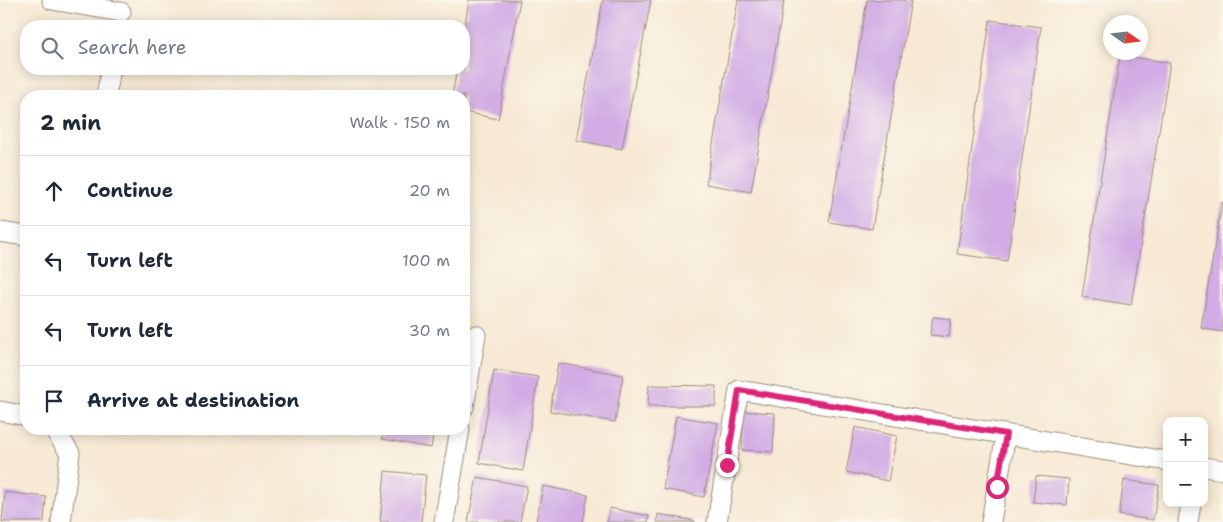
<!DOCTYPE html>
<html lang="en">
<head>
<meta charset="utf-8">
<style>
  :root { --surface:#fff; --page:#f6f6f7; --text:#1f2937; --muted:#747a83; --line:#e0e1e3 }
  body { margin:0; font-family:"Shantell Sans",sans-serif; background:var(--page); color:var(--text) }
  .controls { position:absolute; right:15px; bottom:15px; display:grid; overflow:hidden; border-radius:10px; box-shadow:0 2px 12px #0003 }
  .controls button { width:45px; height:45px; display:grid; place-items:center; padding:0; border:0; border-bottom:1px solid var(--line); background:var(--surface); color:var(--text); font:25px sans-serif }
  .compass { position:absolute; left:1103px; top:15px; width:45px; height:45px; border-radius:50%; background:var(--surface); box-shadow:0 2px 12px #0003; rotate:104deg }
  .stop { position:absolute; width:15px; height:15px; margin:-11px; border:4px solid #db2777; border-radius:50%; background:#fff }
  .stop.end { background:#db2777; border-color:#fff; box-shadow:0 1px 5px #0008 }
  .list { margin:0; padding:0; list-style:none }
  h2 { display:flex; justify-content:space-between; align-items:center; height:65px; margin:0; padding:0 20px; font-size:21px }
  h2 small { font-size:16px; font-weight:400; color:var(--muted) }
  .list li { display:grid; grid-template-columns:32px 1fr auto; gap:15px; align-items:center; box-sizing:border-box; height:70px; padding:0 20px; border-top:1px solid var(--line) }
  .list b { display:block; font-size:19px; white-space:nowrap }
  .list em { font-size:16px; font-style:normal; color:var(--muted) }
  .icon { flex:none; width:28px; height:28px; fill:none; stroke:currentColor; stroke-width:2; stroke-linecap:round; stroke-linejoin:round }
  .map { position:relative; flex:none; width:1223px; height:522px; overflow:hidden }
  .search { position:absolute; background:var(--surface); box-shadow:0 2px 12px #0003; left:20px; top:20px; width:450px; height:55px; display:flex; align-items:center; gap:12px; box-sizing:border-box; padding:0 18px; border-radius:20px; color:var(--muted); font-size:19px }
  .panel { position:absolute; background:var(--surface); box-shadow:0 2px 12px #0003; left:20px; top:90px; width:450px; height:345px; border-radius:20px }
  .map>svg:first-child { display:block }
  .building { fill:#d2ade5 }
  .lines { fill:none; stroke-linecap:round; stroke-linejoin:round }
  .minor-casing { stroke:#998a79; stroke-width:21 }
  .minor { stroke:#fff; stroke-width:19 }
  .route { stroke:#db2777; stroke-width:6 }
</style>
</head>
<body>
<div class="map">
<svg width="1223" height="522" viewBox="0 0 1223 522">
  <rect width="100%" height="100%" fill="#fbf7ec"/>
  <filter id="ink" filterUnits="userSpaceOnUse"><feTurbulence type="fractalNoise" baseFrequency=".02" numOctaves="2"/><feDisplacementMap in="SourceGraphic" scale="10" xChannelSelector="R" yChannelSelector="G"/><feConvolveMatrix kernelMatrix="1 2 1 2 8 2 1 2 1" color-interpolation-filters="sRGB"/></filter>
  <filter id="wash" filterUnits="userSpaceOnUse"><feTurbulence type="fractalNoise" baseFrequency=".0096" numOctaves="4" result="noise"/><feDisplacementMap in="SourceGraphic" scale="20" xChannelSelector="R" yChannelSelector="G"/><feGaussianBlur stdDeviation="1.12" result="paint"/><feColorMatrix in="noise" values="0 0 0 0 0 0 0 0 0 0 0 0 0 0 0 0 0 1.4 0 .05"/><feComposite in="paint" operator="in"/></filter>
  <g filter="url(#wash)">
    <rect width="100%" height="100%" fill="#f7e9d4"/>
    <g id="blocks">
      <g class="building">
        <path d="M469,0h51l-22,119 -34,-7v-16h-12l5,-27h7v-38z"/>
        <path d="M603,0h48l-29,149 -46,-9z"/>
        <path d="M738,0h46l-33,192 -45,-8z"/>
        <path d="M867,0h44l-39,229 -43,-7z"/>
        <path d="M990,20l51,7 -34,234 -50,-7z"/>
        <path d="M1120,55l50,8 -39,242 -49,-8z"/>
        <path d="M1222,202h1v130l-22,-4z"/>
        <path d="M933,317l18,2 -2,18 -19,-2z"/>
        <path d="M558,363l65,12 -8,47 -65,-11z"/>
        <path d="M494,370l44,7 -15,94 -44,-8z"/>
        <path d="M649,385l67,1v20h-68z"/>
        <path d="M744,411l31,2 -2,39 -31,-2z"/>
        <path d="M676,416l42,7 -14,74 -41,-8z"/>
        <path d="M855,427l42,9 -9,45 -42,-9z"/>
        <path d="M384,429h50l-3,19 -49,-9z"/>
        <path d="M385,471l41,4 -5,47h-41z"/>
        <path d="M1036,476l33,3 -2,26 -34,-3z"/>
        <path d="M477,477l50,9 -7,36h-52z"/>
        <path d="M1124,480l35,5 -6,35 -34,-5z"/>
        <path d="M543,486l45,9 -5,27h-47z"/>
        <path d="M5,492l41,5 -2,25h-42z"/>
        <path d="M610,508l39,8 -1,6h-41z"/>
        <path d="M658,514l37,7v1h-38z"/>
      </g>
    </g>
  </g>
  <g filter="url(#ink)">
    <use href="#blocks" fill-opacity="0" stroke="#998a79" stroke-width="1"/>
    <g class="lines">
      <g class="minor-casing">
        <g id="minor">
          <path d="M52,0l69,12"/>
          <path d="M106,96l5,-27"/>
          <path d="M0,232l26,4"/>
          <path d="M464,407l12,-72"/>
          <path d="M0,411l26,5"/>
          <path d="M54,429l16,24 -9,69"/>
          <path d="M1204,467l19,3"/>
          <path d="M444,522l16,-93"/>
          <path d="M717,522l22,-132 428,71"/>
          <path d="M991,522l15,-88"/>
          <path d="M1188,522l3,-19"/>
        </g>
      </g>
      <use href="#minor" class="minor"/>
    </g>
  </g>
  <g class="lines" filter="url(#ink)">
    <path class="route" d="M727,465l12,-75 267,44 -9,53"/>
  </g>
</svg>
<div class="controls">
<button>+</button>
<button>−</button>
</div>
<svg class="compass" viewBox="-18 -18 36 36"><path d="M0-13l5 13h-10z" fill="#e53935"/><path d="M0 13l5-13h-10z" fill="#747a83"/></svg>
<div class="stop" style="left:997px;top:487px"></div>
<div class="stop end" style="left:727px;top:465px"></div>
<div class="search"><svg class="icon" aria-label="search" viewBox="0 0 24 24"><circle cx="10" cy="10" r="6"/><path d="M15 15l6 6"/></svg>Search here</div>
<section class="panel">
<h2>2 min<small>Walk · 150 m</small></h2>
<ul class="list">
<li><svg class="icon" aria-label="ahead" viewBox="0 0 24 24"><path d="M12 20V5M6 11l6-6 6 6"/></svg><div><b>Continue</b></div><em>20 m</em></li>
<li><svg class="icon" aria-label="left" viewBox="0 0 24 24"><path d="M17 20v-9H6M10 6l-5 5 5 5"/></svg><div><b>Turn left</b></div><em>100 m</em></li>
<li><svg class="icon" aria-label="left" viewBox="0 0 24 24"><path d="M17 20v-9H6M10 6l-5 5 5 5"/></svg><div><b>Turn left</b></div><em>30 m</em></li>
<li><svg class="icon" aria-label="arrive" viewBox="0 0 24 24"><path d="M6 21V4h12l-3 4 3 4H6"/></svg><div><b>Arrive at destination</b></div></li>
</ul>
</section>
</div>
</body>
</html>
